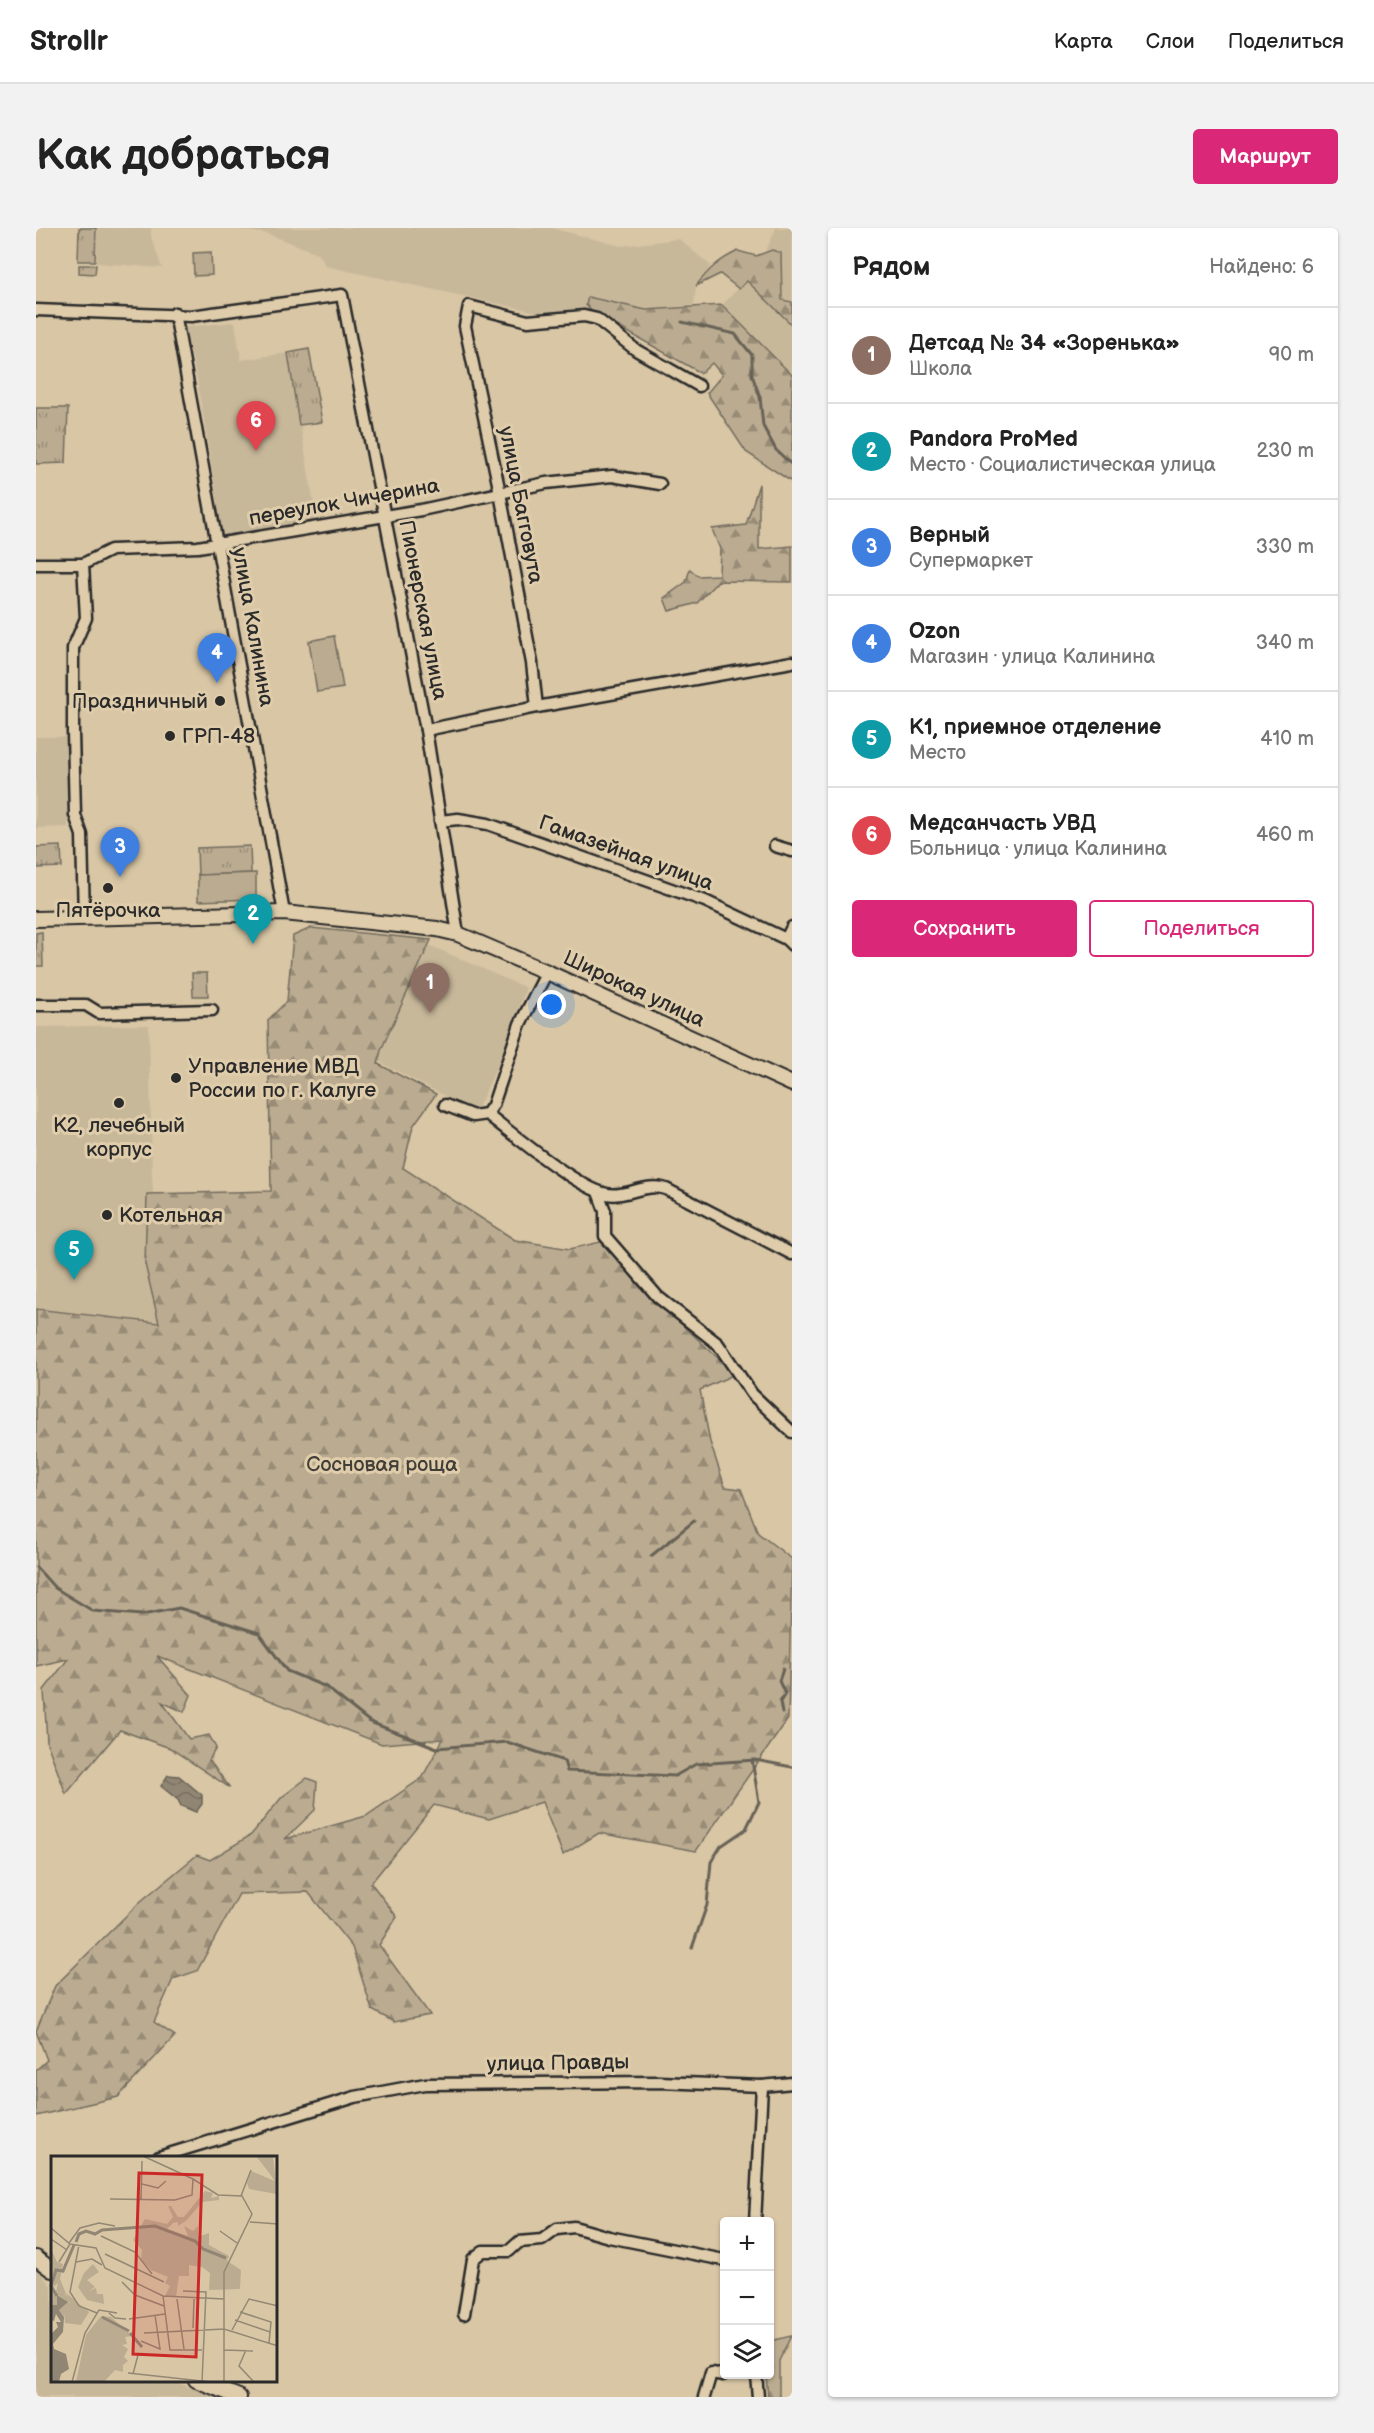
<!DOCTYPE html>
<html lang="ru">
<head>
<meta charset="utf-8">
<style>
  :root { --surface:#fff; --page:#f2f2f2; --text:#222; --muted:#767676; --line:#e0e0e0; --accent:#db2777 }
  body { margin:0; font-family:"Balsamiq Sans",sans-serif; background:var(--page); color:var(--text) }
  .controls { position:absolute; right:18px; bottom:18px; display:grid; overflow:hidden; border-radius:6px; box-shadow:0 2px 4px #0004 }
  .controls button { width:54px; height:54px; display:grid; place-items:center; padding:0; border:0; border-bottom:2px solid var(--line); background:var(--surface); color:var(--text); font:30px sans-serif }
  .you { position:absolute; left:516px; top:777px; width:21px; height:21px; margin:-15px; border:4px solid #fff; border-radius:50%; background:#1a73e8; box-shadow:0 0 0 9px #1a73e833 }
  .badge { display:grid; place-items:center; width:39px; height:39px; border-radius:50%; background:var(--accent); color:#fff; font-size:20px; font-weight:700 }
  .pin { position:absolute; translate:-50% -50px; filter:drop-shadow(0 2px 3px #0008) }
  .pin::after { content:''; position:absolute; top:32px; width:21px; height:18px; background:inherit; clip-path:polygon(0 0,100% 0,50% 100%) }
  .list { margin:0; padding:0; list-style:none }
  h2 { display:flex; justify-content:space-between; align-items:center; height:78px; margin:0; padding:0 24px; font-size:26px }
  h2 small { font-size:20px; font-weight:400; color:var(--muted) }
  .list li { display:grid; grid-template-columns:39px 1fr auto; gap:18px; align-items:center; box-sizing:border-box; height:96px; padding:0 24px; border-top:2px solid var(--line) }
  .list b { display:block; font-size:22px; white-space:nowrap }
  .list p { margin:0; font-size:20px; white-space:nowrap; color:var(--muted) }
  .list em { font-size:20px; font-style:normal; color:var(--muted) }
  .actions { display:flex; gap:12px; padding:18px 24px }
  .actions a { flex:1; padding:14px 0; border:2px solid var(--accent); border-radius:6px; text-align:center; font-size:21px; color:var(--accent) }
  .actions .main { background:var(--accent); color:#fff }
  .icon { flex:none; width:33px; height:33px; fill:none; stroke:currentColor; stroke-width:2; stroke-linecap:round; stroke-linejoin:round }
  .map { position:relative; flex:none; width:756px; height:2169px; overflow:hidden; border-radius:6px }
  header { display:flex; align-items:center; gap:36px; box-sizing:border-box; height:84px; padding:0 30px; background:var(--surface); border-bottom:2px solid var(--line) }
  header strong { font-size:28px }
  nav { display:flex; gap:33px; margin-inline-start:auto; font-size:21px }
  .intro { display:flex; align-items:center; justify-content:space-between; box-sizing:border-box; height:144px; padding:0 36px }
  h1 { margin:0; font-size:42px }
  .button { padding:15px 27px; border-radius:6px; background:var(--accent); color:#fff; font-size:21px; font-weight:700 }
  main { display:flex; gap:36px; padding:0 36px }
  aside { flex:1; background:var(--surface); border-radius:6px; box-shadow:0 2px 4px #0004 }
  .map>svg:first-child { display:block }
  .built { fill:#c8b89a }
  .grass { fill:url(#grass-tufts); stroke:#736c5e; stroke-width:1.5 }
  .forest { fill:url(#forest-firs); stroke:#736c5e; stroke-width:1.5 }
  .garden { fill:#bbac91; stroke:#736c5e; stroke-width:1.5 }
  .water { fill:url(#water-waves); stroke:#686256; stroke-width:1.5 }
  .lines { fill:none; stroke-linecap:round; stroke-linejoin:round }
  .stream { stroke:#686256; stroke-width:3 }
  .minor-casing { stroke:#2b2b2b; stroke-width:15 }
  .tertiary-casing { stroke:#2b2b2b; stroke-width:18 }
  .minor { stroke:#dfccaa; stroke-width:10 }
  .tertiary { stroke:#dfccaa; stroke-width:14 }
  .poi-dot { fill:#2b2b2b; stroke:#dfccaa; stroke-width:2 }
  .labels { text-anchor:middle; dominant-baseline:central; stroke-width:6; stroke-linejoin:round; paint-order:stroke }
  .street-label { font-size:21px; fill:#2b2b2b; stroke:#dfccaa }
  .poi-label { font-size:21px; fill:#2b2b2b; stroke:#dfccaa; text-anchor:start }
  .park-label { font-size:21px; fill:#413e3a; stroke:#dfccaa }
  .inset-river { fill:none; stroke:#918673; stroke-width:3 }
  .inset-road { fill:none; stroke:#938874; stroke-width:1.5 }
  .view { fill:#cd2828; fill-opacity:0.15; stroke:#cd2828; stroke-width:3 }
  .inset-edge { fill:none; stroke:#2b2b2b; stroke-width:3 }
</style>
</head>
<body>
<header>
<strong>Strollr</strong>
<nav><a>Карта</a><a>Слои</a><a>Поделиться</a></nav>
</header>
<div class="intro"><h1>Как добраться</h1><a class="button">Маршрут</a></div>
<main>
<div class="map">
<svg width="756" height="2169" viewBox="0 0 756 2169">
  <defs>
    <pattern id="grass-tufts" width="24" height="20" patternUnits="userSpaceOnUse" patternTransform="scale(1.5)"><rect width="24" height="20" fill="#bbac91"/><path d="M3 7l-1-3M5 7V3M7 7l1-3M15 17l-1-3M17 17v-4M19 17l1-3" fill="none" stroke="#988c77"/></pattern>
    <pattern id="forest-firs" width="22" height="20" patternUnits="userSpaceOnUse" patternTransform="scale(1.5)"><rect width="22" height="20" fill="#bbac91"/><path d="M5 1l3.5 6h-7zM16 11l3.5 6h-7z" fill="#988c77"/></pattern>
    <pattern id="water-waves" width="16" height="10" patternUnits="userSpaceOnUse" patternTransform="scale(1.5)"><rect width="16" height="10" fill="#918673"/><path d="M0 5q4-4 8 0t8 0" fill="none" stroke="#776e5f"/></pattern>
  </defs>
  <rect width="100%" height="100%" fill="#d8c6a5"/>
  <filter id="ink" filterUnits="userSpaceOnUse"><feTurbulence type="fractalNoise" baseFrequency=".0167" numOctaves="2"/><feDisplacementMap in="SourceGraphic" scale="12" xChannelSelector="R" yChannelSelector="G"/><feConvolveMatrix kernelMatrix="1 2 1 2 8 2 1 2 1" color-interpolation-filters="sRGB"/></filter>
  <g filter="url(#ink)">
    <g class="built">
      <path d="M61,0h54v9l11,31 -66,-5z"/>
      <path d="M195,0h320l70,18 58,-7 32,27 -15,20 -2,19 -48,5 -58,-13 -2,8 6,7 -41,3 -226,-49 -3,-8 -7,-6 -47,-18z"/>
      <path d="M740,0h16v147l-70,-70 36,-36z"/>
      <path d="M199,94l6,38 47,-7 29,169 -94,13 -26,-156 -12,-52z"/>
      <path d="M0,509h30l2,90 -32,1z"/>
      <path d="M386,714l104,46 -21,61 -29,63 -141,-73z"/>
      <path d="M113,797l3,150 9,156 -125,-11v-293z"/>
      <path d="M0,2040l16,19v93l121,1 42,16h-179z"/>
    </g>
    <g class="grass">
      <path d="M43,0h17l-1,33h-17z"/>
      <path d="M175,24l1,23 -18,1 -1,-23z"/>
      <path d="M43,37h17l-1,9 -16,-1z"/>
      <path d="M273,121l13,73 -23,3 -11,-72z"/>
      <path d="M0,180h32l-2,55 -30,1z"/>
      <path d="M25,618l1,21 -26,1v-21z"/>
      <path d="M214,618l1,27 -53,2 -1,-27z"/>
      <path d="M6,704l1,34h-7v-33z"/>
      <path d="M156,745h15l1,23h-15z"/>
    </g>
    <g class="forest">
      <path d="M736,22l9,3 1,47 10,2v23l-45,-44 -8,8 -19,-15 -24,12c13,-17 23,-26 42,-35l18,5z"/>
      <path d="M552,69l58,13 76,-5 70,70v107l-46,-30 -39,-59 15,-18 -10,-12 -11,10 -109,-61 -6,-7z"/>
      <path d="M723,256v65l33,-3v36l-74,-1 -21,22 -28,8 -5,-13 22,-16 4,-13 8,7 21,-1 1,-26 -8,-20 34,-4z"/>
      <path d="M275,700l120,12 -50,110 -3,14 58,30 -23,32 -10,42 112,72 55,9 35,-8 52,60 78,73 -35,16 10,52 15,45 16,2 17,44 34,26 -4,160 -92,132 -97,-18 -36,22 -21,-53 -53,17 -55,-14 -63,78 26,34 -18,28 51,70 -36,7 -22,-12 -20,-63 -44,-55 -69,2 -42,77 -24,8 -19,43 21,14 -57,61 -82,19v-46l11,-10 -11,-29 19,-45 86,-85 56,-46 13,5 41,-25 31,-38 25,-19 10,4 -2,28 -30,29 81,-23 56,-38 21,-39 -61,5 -225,-88 34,39 -7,17 -22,-10 27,37 20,-4 7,13 -7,12 21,28 -60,-40 -50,-18 -54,64 -19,-51 -3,-53 24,-31 -32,7v-357l123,14 -14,-59 2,-70 124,-3 -3,-171 19,-19 6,-65z"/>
      <path d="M755,2108l-12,25v36h-11l-2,-22 4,-1v-33z"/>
    </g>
    <g class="garden">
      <path d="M298,408l9,52 -26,4 -8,-51z"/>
      <path d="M220,645v26l-58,2v-26z"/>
    </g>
    <path class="water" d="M132,1547l11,1 23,19v9l-6,8 -15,-6 -3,-6 -17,-14z"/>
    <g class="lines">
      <g class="stream">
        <path d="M646,94l53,12 17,21v20l8,22 3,29 13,24 16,15"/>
        <path d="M615,1328l43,-35"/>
        <path d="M0,1339l19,21 38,23 49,4 37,-7 80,25 28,38 39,16 44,35 67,26 70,-6 57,19 3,10 108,5 21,-12 59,-4 37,7"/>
        <path d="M746,1485l-2,-11 5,-8 -6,-13 4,-12"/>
        <path d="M656,1720l15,-43 4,-43 10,-16 25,-17 13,-27 -7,-42"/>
      </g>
      <g class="minor-casing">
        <g id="minor">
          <path d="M0,82l155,6 151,-21 84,435 32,204"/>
          <path d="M139,85l109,600"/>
          <path d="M0,336h47l28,-14 87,-3 223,-37 125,-27 66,-7 48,8"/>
          <path d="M47,336l3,54 -13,30v84l2,83 7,20 2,83"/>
          <path d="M501,479l-5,-44 -32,-170 -35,-167 4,-20 59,15 56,-5 13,3 39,31 63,36"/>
          <path d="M390,502l111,-23 255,-45"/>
          <path d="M404,593l18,-2 30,5 217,77 81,38 6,6"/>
          <path d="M739,618l17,5"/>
          <path d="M750,711l6,-12"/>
          <path d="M0,777h50l13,8 113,-3"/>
          <path d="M409,877l28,11 14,-2c26,20 90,74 120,80 19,4 39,-12 59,-5l126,65"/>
          <path d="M451,886l6,-9 27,-81 27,-52"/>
          <path d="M562,964l7,19v25l53,61 60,47 34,50 40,38"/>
          <path d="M123,1929l196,-60 70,-13 234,-2 103,4 30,-3"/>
          <path d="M719,1994l7,-136"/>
          <path d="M428,2086l9,-55 10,-8h26l10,-9 23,-2 15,-11 17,-2 35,10 115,23"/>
          <path d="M720,2146l2,23"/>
          <path d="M668,2169l7,-24 12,2"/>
        </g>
      </g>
      <g class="tertiary-casing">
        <g id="tertiary">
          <path d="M0,691l248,-6 153,16 21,5 89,38 245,112"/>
          <path d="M0,2030l16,12"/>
          <path d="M160,2152l43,17"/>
        </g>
      </g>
      <use href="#minor" class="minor"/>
      <use href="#tertiary" class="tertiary"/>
    </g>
  </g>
  <g class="poi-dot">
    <circle cx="184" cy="473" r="6"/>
    <circle cx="134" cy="508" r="6"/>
    <circle cx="72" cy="660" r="6"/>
    <circle cx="140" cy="850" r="6"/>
    <circle cx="83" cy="875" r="6"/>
    <circle cx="71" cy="987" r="6"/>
  </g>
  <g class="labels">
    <g class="street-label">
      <text transform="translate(308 274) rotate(-10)">переулок Чичерина</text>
      <text transform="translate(485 277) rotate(79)">улица Багговута</text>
      <text transform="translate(387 382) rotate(79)">Пионерская улица</text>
      <text transform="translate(217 399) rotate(80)">улица Калинина</text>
      <text transform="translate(590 625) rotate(20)">Гамазейная улица</text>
      <text transform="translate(598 761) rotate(25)">Широкая улица</text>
      <text transform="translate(522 1835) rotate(-1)">улица Правды</text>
    </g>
    <g class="poi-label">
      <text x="172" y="473" text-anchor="end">Праздничный</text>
      <text x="146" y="508">ГРП-48</text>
      <text x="72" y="682" text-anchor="middle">Пятёрочка</text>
      <text x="152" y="838">Управление МВД<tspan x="152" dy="24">России по г. Калуге</tspan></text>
      <text x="83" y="897" text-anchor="middle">К2, лечебный<tspan x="83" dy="24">корпус</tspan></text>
      <text x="83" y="987">Котельная</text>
    </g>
    <g class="park-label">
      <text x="346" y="1236">Сосновая роща</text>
    </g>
  </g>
  <g transform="translate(15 1928)">
    <rect width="226" height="226" fill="#d8c6a5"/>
    <path d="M200,15l26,11v12l-28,-5 -2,-6zM0,93l6,13 6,2 -3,15 6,15 -10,-2 2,-9 -5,4 -2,-3zM50,160l10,1 21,19 -7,1 2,7 -5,1 6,4 -4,8 4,4 -5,4v7l-8,-2 -11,12h-28l10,-47z" fill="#bbac91"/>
    <path d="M154,35l8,2 -2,5 8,-2v4l-17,2 -15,18 -9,6v-4l-5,1 -6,6 21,7 -4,-10 9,5 5,-5v11l11,-4v12l20,11 -2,5 14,9 -1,19 -31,1 1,-17 -8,-6 -13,-2v11h-10l-3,21 -11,-1 5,-10 -5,-3 3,-6 -17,-7 -10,-11 1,-9 -9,-10 12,-21 22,5 6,-7 -5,-11h3l7,11h6zM42,108l6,8 -12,8 8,7 -7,4 8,-3 1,6h6l1,10 -17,-4 -9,-13 6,-14zM15,137l23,19 -8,13 -16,-2 -1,-13 6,-7z" fill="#bbac91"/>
    <path d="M0,128l3,9 9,-1 5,5 2,7 -6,12 -5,-6 8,-8 -9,-7 -1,11h-5z" fill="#bbac91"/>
    <path d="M205,0h17l3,27 -6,-9z" fill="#bbac91"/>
    <path d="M6,139l11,7 -9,8 5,7 -1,15 -10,12 1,5 12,5 3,15 -8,5 -2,8h-8v-48l7,-7 -2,-5h5l-5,-8 -2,7 -3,-1v-15h6z" fill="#918673"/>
    <path class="inset-river" d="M25,86l3,-8 7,-3 9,3 7,-4 53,-4 40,15 8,8 23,9M6,140l-6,-10 5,-16 7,1 11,-26M51,161l27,14M79,177l12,14"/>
    <path class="inset-road" d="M92,0l50,23 25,16 24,1 10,18 -28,58v57l-80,4M91,28l16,4 8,-7M190,40l10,-26M59,43l65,1 17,-5 1,-16M90,43l1,-38M199,66l28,2M0,72l19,16 26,4 9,20 58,28 61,3M169,75l17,12M50,80l34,16 17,22M0,83l16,11M18,87l11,-15 19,-5 16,3M28,89l-9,47 9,14 18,7M54,98l59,28M8,106l11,-18M25,106l16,-3 10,6M71,126l13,13 29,11M132,135l23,1 -4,90M112,140l7,54h32M126,143l7,50M189,156l31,10 -2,21M58,157l6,5 11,1M78,163l36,-5M184,164l35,12M142,172l1,-29M181,174l17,-31 29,7M90,185l19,8 -5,-34M173,194l29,1M195,194l-7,16 14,15M77,217l83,9M82,218l5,-19M21,226l13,-49 14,-23 18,3M173,226v-53l54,17"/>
    <path class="view" d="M88,17l63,2 -6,182 -63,-3z"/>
    <rect width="226" height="226" class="inset-edge"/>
  </g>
</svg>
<div class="controls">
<button>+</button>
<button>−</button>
<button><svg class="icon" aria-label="layers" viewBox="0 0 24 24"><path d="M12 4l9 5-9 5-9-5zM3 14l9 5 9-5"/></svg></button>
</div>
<div class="you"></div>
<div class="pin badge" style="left:394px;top:785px;background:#8d6e63">1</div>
<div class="pin badge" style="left:217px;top:716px;background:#0f9aa8">2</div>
<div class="pin badge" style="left:84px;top:649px;background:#3f7fe0">3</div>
<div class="pin badge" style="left:181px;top:455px;background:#3f7fe0">4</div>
<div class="pin badge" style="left:38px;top:1052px;background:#0f9aa8">5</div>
<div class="pin badge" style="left:220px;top:223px;background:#e0444e">6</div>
</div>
<aside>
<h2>Рядом<small>Найдено: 6</small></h2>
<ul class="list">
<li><span class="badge" style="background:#8d6e63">1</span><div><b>Детсад № 34 «Зоренька»</b><p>Школа</p></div><em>90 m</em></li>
<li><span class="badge" style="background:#0f9aa8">2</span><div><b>Pandora ProMed</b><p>Место · Социалистическая улица</p></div><em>230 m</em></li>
<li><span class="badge" style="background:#3f7fe0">3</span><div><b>Верный</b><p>Супермаркет</p></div><em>330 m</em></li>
<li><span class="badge" style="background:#3f7fe0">4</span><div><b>Ozon</b><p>Магазин · улица Калинина</p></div><em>340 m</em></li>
<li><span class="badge" style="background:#0f9aa8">5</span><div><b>К1, приемное отделение</b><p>Место</p></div><em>410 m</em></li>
<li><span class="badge" style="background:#e0444e">6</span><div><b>Медсанчасть УВД</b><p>Больница · улица Калинина</p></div><em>460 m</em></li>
</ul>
<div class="actions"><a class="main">Сохранить</a><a>Поделиться</a></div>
</aside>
</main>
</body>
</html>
